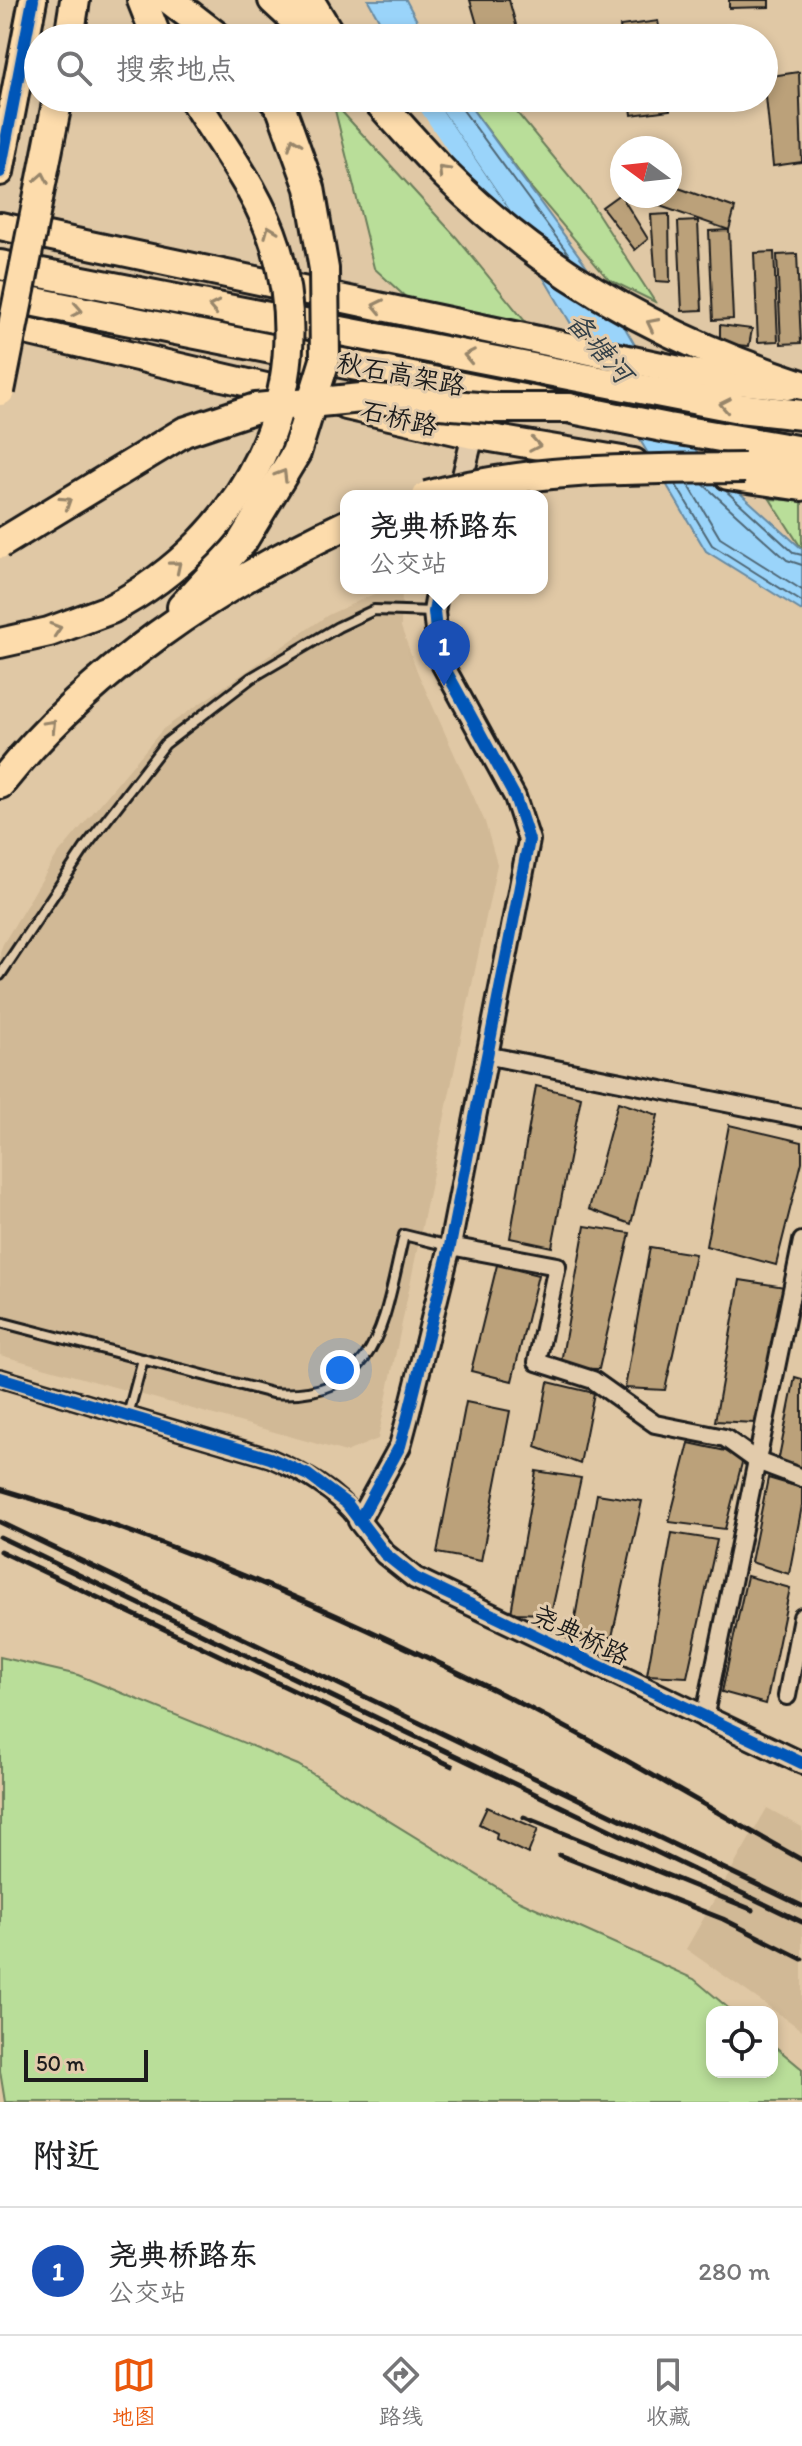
<!DOCTYPE html>
<html lang="zh">
<head>
<meta charset="utf-8">
<style>
  :root { --surface:#fff; --page:#f2f2f2; --text:#202124; --muted:#757577; --line:#e0e0e0; --accent:#ea580c }
  body { margin:0; font-family:Itim,"LXGW WenKai TC",sans-serif; background:var(--page); color:var(--text) }
  .controls { position:absolute; right:24px; bottom:24px; display:grid; overflow:hidden; border-radius:16px; box-shadow:0 4px 12px #0003 }
  .controls button { width:72px; height:72px; display:grid; place-items:center; padding:0; border:0; border-bottom:2px solid var(--line); background:var(--surface); color:var(--text); font:40px sans-serif }
  .compass { position:absolute; left:610px; top:136px; width:72px; height:72px; border-radius:50%; background:var(--surface); box-shadow:0 4px 12px #0003; rotate:285deg }
  .scale { position:absolute; left:24px; bottom:20px; width:124px; box-sizing:border-box; padding-left:8px; border:4px solid #1c1c1c; border-top:0; font-size:22px; line-height:28px; white-space:nowrap; color:#1c1c1c; -webkit-text-stroke:6px #e2cbab; paint-order:stroke }
  .you { position:absolute; left:340px; top:1370px; width:28px; height:28px; margin:-20px; border:6px solid #fff; border-radius:50%; background:#1a73e8; box-shadow:0 0 0 12px #1a73e833 }
  .badge { display:grid; place-items:center; width:52px; height:52px; border-radius:50%; background:var(--accent); color:#fff; font-size:26px; font-weight:700 }
  .pin { position:absolute; translate:-50% -66px; filter:drop-shadow(0 2px 4px #0008) }
  .pin::after { content:''; position:absolute; top:42px; width:28px; height:24px; background:inherit; clip-path:polygon(0 0,100% 0,50% 100%) }
  .popup { position:absolute; left:340px; top:490px; width:208px; height:104px; box-sizing:border-box; display:grid; place-content:center; border-radius:16px; background:var(--surface); filter:drop-shadow(0 2px 6px #0005); font-size:26px; white-space:nowrap; color:var(--muted) }
  .popup b { font-size:30px; color:var(--text) }
  .popup::after { content:''; position:absolute; left:50%; top:100%; margin-left:-16px; border:16px solid transparent; border-top-color:var(--surface) }
  .list { margin:0; padding:0; list-style:none }
  h2 { display:flex; justify-content:space-between; align-items:center; height:104px; margin:0; padding:0 32px; font-size:34px }
  h2 small { font-size:26px; font-weight:400; color:var(--muted) }
  .list li { display:grid; grid-template-columns:52px 1fr auto; gap:24px; align-items:center; box-sizing:border-box; height:128px; padding:0 32px; border-top:2px solid var(--line) }
  .list b { display:block; font-size:30px; white-space:nowrap }
  .list p { margin:0; font-size:26px; white-space:nowrap; color:var(--muted) }
  .list em { font-size:26px; font-style:normal; color:var(--muted) }
  .icon { flex:none; width:44px; height:44px; fill:none; stroke:currentColor; stroke-width:2; stroke-linecap:round; stroke-linejoin:round }
  .map { position:relative; flex:none; width:802px; height:2102px; overflow:hidden }
  .search { position:absolute; background:var(--surface); box-shadow:0 4px 12px #0003; left:24px; right:24px; top:24px; height:88px; display:flex; align-items:center; gap:20px; box-sizing:border-box; padding:0 28px; border-radius:44px; color:var(--muted); font-size:30px }
  .sheet { height:232px; background:var(--surface) }
  nav { display:flex; justify-content:space-around; align-items:center; box-sizing:border-box; height:112px; border-top:2px solid var(--line); background:var(--surface); font-size:22px; color:var(--muted) }
  nav a { display:grid; justify-items:center; gap:4px }
  nav .on { color:var(--accent) }
  .map>svg:first-child { display:block }
  .built { fill:#d1b996 }
  .green { fill:#b9de99; stroke:#6a7d5a; stroke-width:2 }
  .water { fill:#9ad4fa; stroke:#688aa1; stroke-width:2 }
  .lines { fill:none; stroke-linecap:round; stroke-linejoin:round }
  .shore { stroke:#4e6675; stroke-width:2 }
  .canal { stroke:#9ad4fa; stroke-width:18 }
  .building { fill:#bba17a; stroke:#1c1c1c; stroke-width:2 }
  .service-casing { stroke:#1c1c1c; stroke-width:14 }
  .minor-casing { stroke:#1c1c1c; stroke-width:22 }
  .tertiary-casing { stroke:#1c1c1c; stroke-width:26 }
  .primary-casing { stroke:#1c1c1c; stroke-width:32 }
  .trunk-casing { stroke:#1c1c1c; stroke-width:34 }
  .service { stroke:#e2cbab; stroke-width:8 }
  .minor { stroke:#e2cbab; stroke-width:16 }
  .tertiary { stroke:#e2cbab; stroke-width:20 }
  .primary { stroke:#fddcac; stroke-width:26 }
  .trunk { stroke:#fddcac; stroke-width:28 }
  .rail { stroke:#1c1c1c; stroke-width:5 }
  .trunk-bridge-casing { stroke:#1c1c1c; stroke-width:34; stroke-linecap:butt }
  .trunk-bridge { stroke:#fddcac; stroke-width:28 }
  .cycleway-casing { stroke:#e2cbab; stroke-width:17 }
  .cycleway { stroke:#0057b8; stroke-width:12 }
  .oneway { stroke:#98866b }
  .labels { text-anchor:middle; dominant-baseline:central; stroke-width:6; stroke-linejoin:round; paint-order:stroke }
  .street-label { font-size:26px; fill:#1c1c1c; stroke:#e2cbab }
  .water-label { font-size:28px; font-style:italic; fill:#354148; stroke:#e2cbab }
</style>
</head>
<body>
<div class="map">
<svg width="802" height="2102" viewBox="0 0 802 2102">
  <rect width="100%" height="100%" fill="#e0c8a5"/>
  <filter id="ink" filterUnits="userSpaceOnUse"><feTurbulence type="fractalNoise" baseFrequency=".0125" numOctaves="2"/><feDisplacementMap in="SourceGraphic" scale="16" xChannelSelector="R" yChannelSelector="G"/><feConvolveMatrix kernelMatrix="1 2 1 2 8 2 1 2 1" color-interpolation-filters="sRGB"/></filter>
  <g filter="url(#ink)">
    <g class="built">
      <path d="M402,588l-1,39 16,44 68,151 12,42 -119,575 -32,13 -346,-97v-403l3,-8 52,-86 108,-129 165,-114 48,-22z"/>
      <path d="M767,1808l35,19v203l-116,-81z"/>
    </g>
    <g class="green">
      <path d="M464,98h41l84,102 66,102 -47,-23 -76,-90z"/>
      <path d="M333,102l124,136 71,87 -118,-24 -36,-33z"/>
      <path d="M770,499l32,2v48z"/>
      <path d="M0,1657l78,18 220,90 220,135 176,79 39,33h-21v60h60v-28l30,25v33h-797l-5,-31z"/>
    </g>
    <g class="water">
      <path d="M368,0h38l20,38h-37z"/>
      <path d="M423,98h41l135,185 101,174 102,92v62l-96,-60 -173,-291z"/>
    </g>
    <g class="lines">
      <g class="shore">
        <path d="M433,98l76,112"/>
        <path d="M458,98l2,8 110,150"/>
        <path d="M688,484l32,54 82,52"/>
        <path d="M703,484l84,76 15,5"/>
        <path d="M676,485l36,60 90,57"/>
        <path d="M725,490l69,63 8,2"/>
      </g>
      <path class="canal" d="M423,98l79,117"/>
    </g>
    <g class="building">
      <path d="M470,0h39l9,32 -37,6z"/>
      <path d="M729,0h40v7l-40,1z"/>
      <path d="M658,21l3,17h-39l-2,-12z"/>
      <path d="M799,72l3,90 -29,4 -9,-89z"/>
      <path d="M630,98h39l1,12 -38,5z"/>
      <path d="M670,185l65,23 -6,22 -98,-34h39z"/>
      <path d="M620,194l28,45 -13,11 -33,-43z"/>
      <path d="M669,214l1,68 -14,-1 -5,-66z"/>
      <path d="M698,221l4,89 -20,1 -4,-89z"/>
      <path d="M729,230l4,89 -20,1 -4,-89z"/>
      <path d="M774,252l4,89 -20,1 -4,-89z"/>
      <path d="M797,254l4,89 -20,1 -4,-89z"/>
      <path d="M720,325l32,4 -3,17 -29,-2z"/>
      <path d="M536,1086l45,11 -29,150 -42,-9z"/>
      <path d="M618,1102l40,13 -27,109 -42,-15z"/>
      <path d="M729,1125l73,17v20l-26,103 -70,-19z"/>
      <path d="M585,1226l45,7 -31,136 -39,-1z"/>
      <path d="M650,1247l45,7 -30,136 -40,-2z"/>
      <path d="M497,1265l41,10 -26,106 -41,-10z"/>
      <path d="M740,1280l45,7 -30,136 -40,-2z"/>
      <path d="M795,1377l7,2v90l-24,-7z"/>
      <path d="M548,1382l46,11 -14,71 -44,-17z"/>
      <path d="M466,1402l44,9 -29,150 -44,-8z"/>
      <path d="M689,1443l55,12 -19,74 -56,-7z"/>
      <path d="M536,1471l45,7 -30,136 -40,-1z"/>
      <path d="M768,1478l34,10v18l-13,68 -38,-12z"/>
      <path d="M597,1494l45,7 -30,136 -40,-2z"/>
      <path d="M672,1533l45,7 -30,137 -40,-2z"/>
      <path d="M747,1576l43,12 -24,116 -44,-12z"/>
      <path d="M487,1807l51,22 -10,25 -32,-15 1,-6 -18,-9z"/>
    </g>
    <g class="lines">
      <g class="service-casing">
        <g id="service">
          <path d="M0,975l87,-130 78,-101 86,-66 87,-51 36,-17 60,2"/>
          <path d="M0,1322l272,71c109,8 112,-77 132,-158l45,11"/>
          <path d="M128,1415l15,-56"/>
        </g>
      </g>
      <g class="minor-casing">
        <g id="minor">
          <path d="M485,1055l317,63"/>
          <path d="M450,1246l107,20 -20,96 56,18 62,44 70,14 32,23 45,17"/>
          <path d="M0,1378l270,80c34,15 66,32 89,63"/>
          <path d="M787,1696l15,-79"/>
          <path d="M704,1719l98,-478"/>
        </g>
      </g>
      <g class="tertiary-casing">
        <g id="tertiary">
          <path d="M458,496l15,-61"/>
          <path d="M438,588l-4,24 5,46 76,139 14,43 -79,406 -42,170 -8,30 -41,75 26,33 30,24 387,185"/>
        </g>
      </g>
      <g class="primary-casing">
        <g id="primary">
          <path d="M0,172l33,-172"/>
          <path d="M0,226l727,154 61,6"/>
          <path d="M0,325l300,70"/>
          <path d="M346,406l127,29 161,27"/>
          <path d="M728,476l74,11"/>
        </g>
      </g>
      <g class="trunk-casing">
        <g id="trunk">
          <path d="M142,0l15,38"/>
          <path d="M170,0l49,38"/>
          <path d="M273,0l41,38"/>
          <path d="M309,0l23,38"/>
          <path d="M69,38l6,-38"/>
          <path d="M375,98c24,26 46,52 71,77 99,99 224,167 356,210"/>
          <path d="M0,265l739,143 63,7"/>
          <path d="M0,295l668,133 134,23"/>
          <path d="M745,468l57,-2"/>
          <path d="M182,607l60,-65"/>
          <path d="M0,643l49,-11 62,-23"/>
          <path d="M0,784c90,-113 216,-198 346,-259"/>
        </g>
      </g>
      <use href="#service" class="service"/>
      <use href="#minor" class="minor"/>
      <use href="#tertiary" class="tertiary"/>
      <use href="#primary" class="primary"/>
      <use href="#trunk" class="trunk"/>
      <g class="rail">
        <path d="M0,1489c171,50 334,122 494,201 104,52 206,113 308,170"/>
        <path d="M0,1522l802,384"/>
        <path d="M0,1537l802,385"/>
        <path d="M0,1551l452,215"/>
        <path d="M524,1817l229,93"/>
        <path d="M559,1855l164,64 79,40"/>
      </g>
      <g class="trunk-bridge-casing">
        <g id="trunk-bridge">
          <path d="M0,391l58,-293"/>
          <path d="M427,496c105,-29 210,-27 318,-28"/>
          <path d="M242,542l54,-89 29,-93 -1,-91 -14,-81 -29,-80 -9,-10"/>
          <path d="M0,544l184,-112 72,-24 106,-10 129,10h78"/>
          <path d="M111,609c133,-70 209,-213 165,-362 -17,-55 -54,-101 -83,-149"/>
        </g>
      </g>
      <use href="#trunk-bridge" class="trunk-bridge"/>
      <g class="cycleway-casing">
        <g id="cycleway">
          <path d="M0,172l33,-172"/>
          <path d="M0,1378l270,80 38,17 39,29 38,50 30,24 387,185"/>
          <path d="M359,1521l41,-75 8,-30 42,-170 79,-406 -14,-43 -76,-139 -5,-46 4,-24"/>
        </g>
      </g>
      <use href="#cycleway" class="cycleway"/>
    </g>
    <defs><path id="oneway-chevron" d="M-2-3.5L2.5 0L-2 3.5" fill="none" stroke-width="1.6" stroke-linecap="round" stroke-linejoin="round" transform="scale(2)"/></defs>
    <g class="oneway">
      <use href="#oneway-chevron" transform="translate(294 143) rotate(-110)"/>
      <use href="#oneway-chevron" transform="translate(443 171) rotate(-134)"/>
      <use href="#oneway-chevron" transform="translate(42 178) rotate(-79)"/>
      <use href="#oneway-chevron" transform="translate(270 231) rotate(-112)"/>
      <use href="#oneway-chevron" transform="translate(378 306) rotate(-168)"/>
      <use href="#oneway-chevron" transform="translate(214 307) rotate(-169)"/>
      <use href="#oneway-chevron" transform="translate(77 310) rotate(11)"/>
      <use href="#oneway-chevron" transform="translate(652 324) rotate(-153)"/>
      <use href="#oneway-chevron" transform="translate(469 356) rotate(-169)"/>
      <use href="#oneway-chevron" transform="translate(725 405) rotate(-169)"/>
      <use href="#oneway-chevron" transform="translate(535 445) rotate(10)"/>
      <use href="#oneway-chevron" transform="translate(282 475) rotate(-59)"/>
      <use href="#oneway-chevron" transform="translate(66 502) rotate(-33)"/>
      <use href="#oneway-chevron" transform="translate(176 566) rotate(-40)"/>
      <use href="#oneway-chevron" transform="translate(56 629) rotate(-18)"/>
      <use href="#oneway-chevron" transform="translate(51 725) rotate(-46)"/>
    </g>
  </g>
  <g class="labels">
    <g class="street-label">
      <text transform="translate(401 374) rotate(11)">秋石高架路</text>
      <text transform="translate(399 418) rotate(13)">石桥路</text>
      <text transform="translate(581 1635) rotate(26)">尧典桥路</text>
    </g>
    <g class="water-label">
      <text transform="translate(600 347) rotate(49)">备塘河</text>
    </g>
  </g>
</svg>
<div class="controls">
<button><svg class="icon" aria-label="locate" viewBox="0 0 24 24"><circle cx="12" cy="12" r="6"/><path d="M12 2v4M12 18v4M2 12h4M18 12h4"/></svg></button>
</div>
<svg class="compass" viewBox="-18 -18 36 36"><path d="M0-13l5 13h-10z" fill="#e53935"/><path d="M0 13l5-13h-10z" fill="#757577"/></svg>
<div class="scale">50 m</div>
<div class="you"></div>
<div class="pin badge" style="left:444px;top:686px;background:#1a4fb4">1</div>
<div class="popup"><b>尧典桥路东</b>公交站</div>
<div class="search"><svg class="icon" aria-label="search" viewBox="0 0 24 24"><circle cx="10" cy="10" r="6"/><path d="M15 15l6 6"/></svg>搜索地点</div>
</div>
<section class="sheet">
<h2>附近<small></small></h2>
<ul class="list">
<li><span class="badge" style="background:#1a4fb4">1</span><div><b>尧典桥路东</b><p>公交站</p></div><em>280 m</em></li>
</ul>
</section>
<nav>
<a class="on"><svg class="icon" aria-label="map" viewBox="0 0 24 24"><path d="M3 6l6-2 6 2 6-2v14l-6 2-6-2-6 2zM9 4v14M15 6v14"/></svg>地图</a>
<a><svg class="icon" aria-label="directions" viewBox="0 0 24 24"><path d="M12 3l9 9-9 9-9-9zM9 14v-3h6M13 9l2 2-2 2"/></svg>路线</a>
<a><svg class="icon" aria-label="saved" viewBox="0 0 24 24"><path d="M7 4h10v16l-5-4-5 4z"/></svg>收藏</a>
</nav>
</body>
</html>
